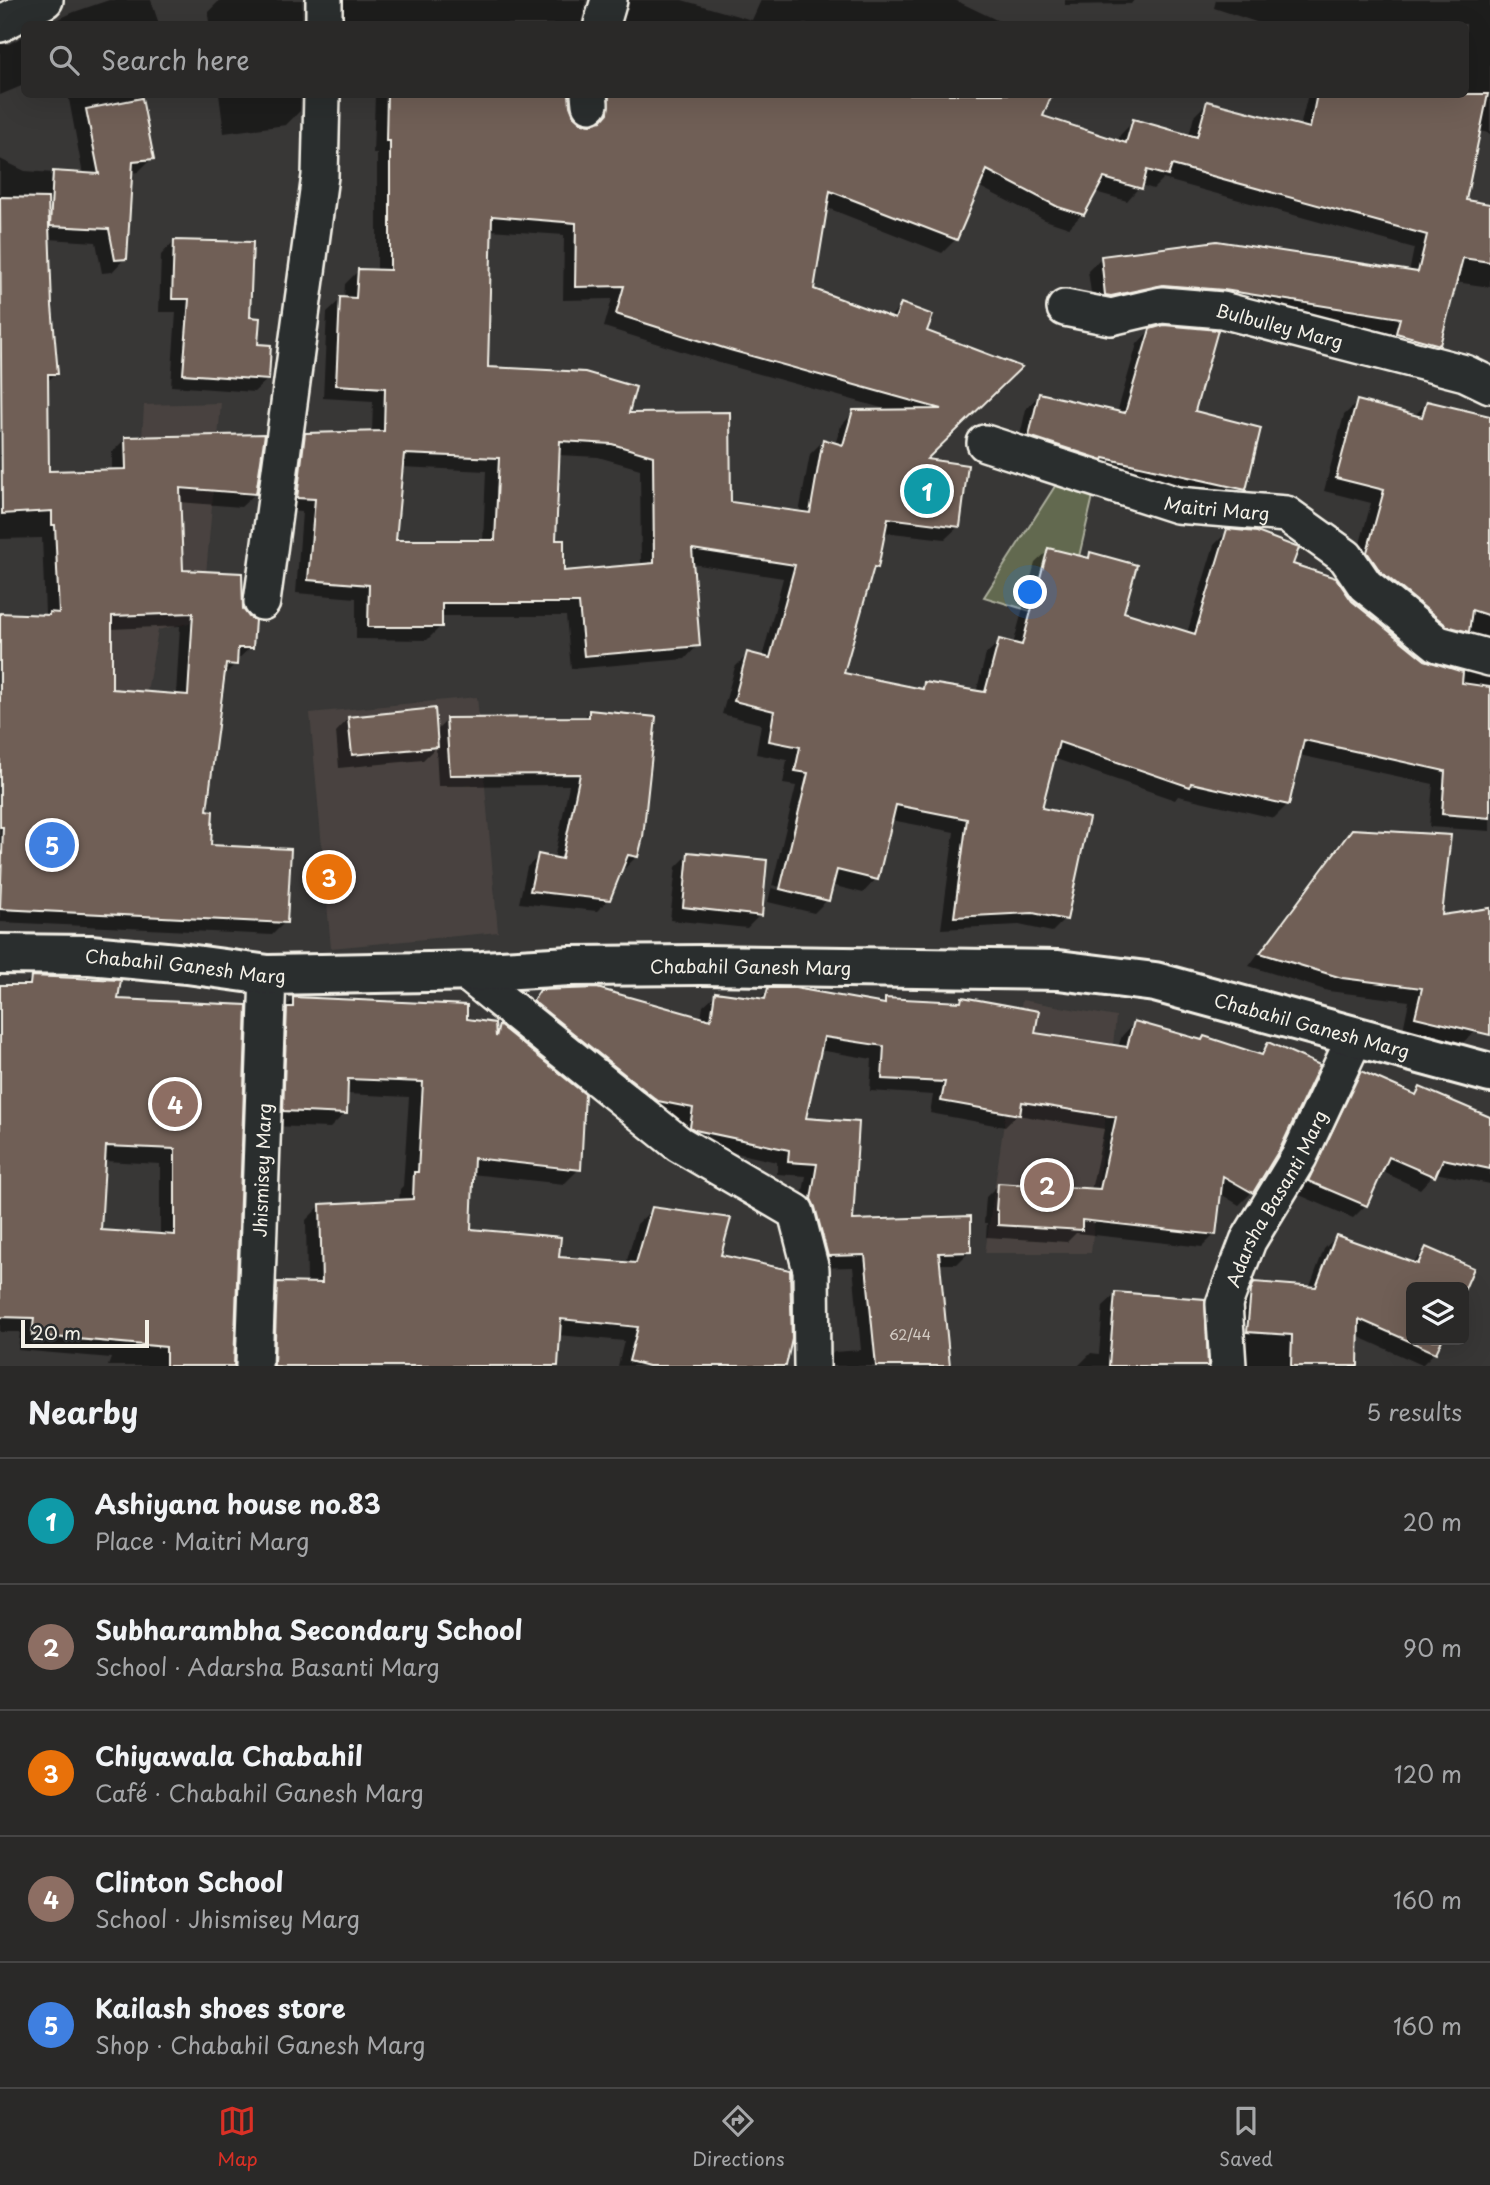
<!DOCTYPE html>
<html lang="en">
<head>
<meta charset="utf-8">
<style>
  :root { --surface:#2a2928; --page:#323130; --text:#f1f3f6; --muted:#a5a6a8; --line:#464545; --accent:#d93025 }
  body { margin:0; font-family:"Playpen Sans",sans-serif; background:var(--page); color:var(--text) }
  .controls { position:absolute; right:21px; bottom:21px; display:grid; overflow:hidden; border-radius:10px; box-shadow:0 7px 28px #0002 }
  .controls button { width:63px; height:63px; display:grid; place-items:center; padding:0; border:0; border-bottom:2px solid var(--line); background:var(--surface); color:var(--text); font:35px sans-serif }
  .scale { position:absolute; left:21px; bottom:18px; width:128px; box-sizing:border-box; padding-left:7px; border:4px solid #f4f1e8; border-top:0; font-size:19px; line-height:24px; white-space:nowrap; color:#f4f1e8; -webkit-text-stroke:5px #2a2d2e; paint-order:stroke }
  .you { position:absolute; left:1031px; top:593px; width:24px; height:24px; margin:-18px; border:5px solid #fff; border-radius:50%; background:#1a73e8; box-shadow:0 0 0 10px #1a73e833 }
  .badge { display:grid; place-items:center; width:46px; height:46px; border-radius:50%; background:var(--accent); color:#fff; font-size:23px; font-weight:700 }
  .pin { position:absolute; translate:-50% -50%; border:4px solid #fff; box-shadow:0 2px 7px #0006 }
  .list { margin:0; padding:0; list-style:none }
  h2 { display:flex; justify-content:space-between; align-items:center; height:91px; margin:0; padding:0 28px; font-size:30px }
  h2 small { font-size:23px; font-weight:400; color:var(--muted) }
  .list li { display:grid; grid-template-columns:46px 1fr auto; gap:21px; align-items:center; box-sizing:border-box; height:126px; padding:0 28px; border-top:2px solid var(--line) }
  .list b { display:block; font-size:26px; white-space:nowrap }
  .list p { margin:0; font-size:23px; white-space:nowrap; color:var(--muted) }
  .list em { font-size:23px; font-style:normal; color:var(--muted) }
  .icon { flex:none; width:38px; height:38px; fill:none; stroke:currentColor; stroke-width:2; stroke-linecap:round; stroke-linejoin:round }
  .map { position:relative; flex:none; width:1490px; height:1366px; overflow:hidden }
  .search { position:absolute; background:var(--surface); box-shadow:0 7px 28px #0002; left:21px; right:21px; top:21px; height:77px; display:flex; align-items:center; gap:18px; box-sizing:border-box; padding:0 24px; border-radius:10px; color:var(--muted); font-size:26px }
  .sheet { height:721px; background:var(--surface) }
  nav { display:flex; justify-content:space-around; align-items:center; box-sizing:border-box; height:98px; border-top:2px solid var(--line); background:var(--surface); font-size:19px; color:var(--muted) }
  nav a { display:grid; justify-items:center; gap:4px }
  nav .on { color:var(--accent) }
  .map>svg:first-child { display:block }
  .built { fill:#494340 }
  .green { fill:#62694f; stroke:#abad9c; stroke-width:2 }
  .shadow { fill:#0007; fill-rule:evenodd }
  .building { fill:#705f57; stroke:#f4f1e8; stroke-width:2; fill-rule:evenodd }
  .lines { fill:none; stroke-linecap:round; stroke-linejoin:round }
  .minor-casing { stroke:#f4f1e8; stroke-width:40 }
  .tertiary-casing { stroke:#f4f1e8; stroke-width:44 }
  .minor { stroke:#2a2d2e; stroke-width:35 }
  .tertiary { stroke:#2a2d2e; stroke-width:38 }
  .labels { text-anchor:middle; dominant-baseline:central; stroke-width:6; stroke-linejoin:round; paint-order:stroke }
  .number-label { font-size:14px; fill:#d3ccc4 }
  .street-label { font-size:18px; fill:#f4f1e8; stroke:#2a2d2e }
</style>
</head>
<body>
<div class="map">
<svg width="1490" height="1366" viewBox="0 0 1490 1366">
  <rect width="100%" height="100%" fill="#383736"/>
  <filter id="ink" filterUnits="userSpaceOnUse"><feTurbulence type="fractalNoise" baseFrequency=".0143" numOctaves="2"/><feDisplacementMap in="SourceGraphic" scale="14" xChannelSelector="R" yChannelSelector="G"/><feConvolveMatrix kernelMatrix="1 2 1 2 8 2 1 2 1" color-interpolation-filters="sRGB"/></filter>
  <g filter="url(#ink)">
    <g class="built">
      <path d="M221,403l-19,217 -44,10 -15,84 -62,6 -22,-79 77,-97 8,-139z"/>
      <path d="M477,697l21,235 -167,16 -21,-235z"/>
      <path d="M1022,1000l94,17 -25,236h-106z"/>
    </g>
    <path class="green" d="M1059,480l35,12 -30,129 -80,-24z"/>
    <g class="shadow">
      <path d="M109,0h42l8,24h-111l26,-12z"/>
      <path d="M220,0h82v24h-93l-1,-12z"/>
      <path d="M325,0h261l-5,24h-251z"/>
      <path d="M611,0h71l70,20 9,-20h194l50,24h-391z"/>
      <path d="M1065,0h69l-3,4 -66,1z"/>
      <path d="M1216,0h274v134l-11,-4 -15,71 26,5v81l-35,-5 -17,62 -13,13 -41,-11 4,-15 -179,-28 -116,5 -5,-37 14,-14 307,16 5,-25 -251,-69 -10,10 -12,-4 -14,16 -32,-9 -13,22 -13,14 -24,-8 -67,-34 -22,53 -14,14 -117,-46 -13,83 76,29 14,-14 23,27 94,36 -96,93 36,65 -14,13 -62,-7 -7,35 -6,6 -28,100 77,17 6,-7 51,10 10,-39 14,-13 13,4 22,-82 14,-13 36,9 5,-5 32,59 65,20 27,-88 14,-14 63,34 60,37 74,59 65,18v152l-61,-4 4,-43 -134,-29 -12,50 -13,13 -96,-22 -3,4 -122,-42 -13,52 25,109 -13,13 -33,-7 -78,4 13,-97 -63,-12 -15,59 -13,14 -32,-8 -4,15 -13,13 -46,-11 28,-116 -13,-2 4,-24 -31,-6 5,-30 -39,-10 13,-47 13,-13 14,4 21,-80 -91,-14 6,81 -13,14 -114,10 -5,-53h-126v11l-13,13 -71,-1v-41l-60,-5 6,-81 -18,-1 9,-63 13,-13 66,-2 1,-32 -50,-3 4,-86 14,-13h3l1,-15 13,-13 19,1v-118h-4l2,-60h194l-1,13 5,10 9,7h14l1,-7 -6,-23h459l-9,23 77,25 2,-7 14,-14 55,15 5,-20 13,-13 93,24 8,-33h158v-70h-204l-48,-16zM490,230l74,5 -1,65 49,-1 -8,28 112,35 173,48 -35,2 -13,14 -6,18 -12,-3 -13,13 -11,59 -69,-9 -103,-89 -141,-46zM558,455l40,2 42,12 1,97 -79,7 -8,-32zM401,467l85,4 -3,71h-89zM772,885l49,12v3l-50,-12z"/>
      <path d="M24,36v49l-24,10v-51h9z"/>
      <path d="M68,94h72l12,64 -14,14 -7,1 -6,85 -13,14 -10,1 -6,-31 -48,-3 8,134 -10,10 2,90 64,-2v-19l14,-14 129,56 -14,13 -62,-5 3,70 59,38 10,37 -15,14 -1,3 -13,13 -17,135 4,35 76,75 -13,13 -272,-13v-308h45l-3,-76 -42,1v-380l25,12 58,4zM180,626l-4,69 -66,-4 1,-62z"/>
      <path d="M219,94h82l-1,17 -14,14 -62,8z"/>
      <path d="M174,241l74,78 20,60 -14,13 -83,-6 5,-74h-17l2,-57z"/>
      <path d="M1150,330l42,82 67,17 -15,61 -13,13 -214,-54 9,-40 13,-14 78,18 20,-69z"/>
      <path d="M1358,402l56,14 13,-13 63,15v238l-56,-17 -80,-73 17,-63 -47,-12 20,-76z"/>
      <path d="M589,712l48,144 -12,12 -4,-1 -12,32 -12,12 -78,-8 8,-36 12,-11 15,3 15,-74 -131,1 -2,-39 -13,13 -84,8 -3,-36 13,-14 86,14 12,-12 135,-1z"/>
      <path d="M1353,831l87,87 50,-8v109l-29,25 -58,-14 6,-29 -81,-10 -79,-25 90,-122z"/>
      <path d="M689,854l71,61 -13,13 -77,-8 6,-53z"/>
      <path d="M31,978l85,22 129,6 -13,360h-124l3,-8 -93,-8 2,-18h-20v-345h22zM104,1161l56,3v72l-61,-4z"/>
      <path d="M768,990l112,15 6,-5 71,4 5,-5 71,35 85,13 4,-11 12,-13 123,32 12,-11 -17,148 -13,13 -20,-12 -4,41 -13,13 -126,-14 -9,9 -81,-5 1,-14h-3l2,-26 13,-13 92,6 13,-61 -87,-14 -12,12 -75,-14 3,-18 -63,-4 2,-32 -53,-9 -15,70 47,101 119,30 -13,13h-19l10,102h-127l13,-14 27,-2 -8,-83 -37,1 -17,-56 7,-36 -29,-2v-12l-99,-22 4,-20 -37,-7 -118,-109 13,-13 161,28 2,-13 13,-12 42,6z"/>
      <path d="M294,999l171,21 29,12 5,-5 80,142 -15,15 -93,-10 -2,57 88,28 69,5 11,-40 16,-15 66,48 71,69 -6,40h-166l6,-25 -66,-6 -2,31h-296l3,-68 15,-15 29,1 -1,-64 15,-15 78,-3 1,-13 3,-3 6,-89 -63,-3 -1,19 -15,15 -61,-2 10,-112z"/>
      <path d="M1359,1080l131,38v66l-55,-11 -15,16 -39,-18 -15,34 -13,13 -56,-24 49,-101z"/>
      <path d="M1336,1237l76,27 14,-15 46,20 -8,18h-53v53h29l-5,12 -13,13 -65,-29 -1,30h-121l7,-69 13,-13 54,5 15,-40z"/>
      <path d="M1116,1294l87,6 3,66h-128l13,-13 8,1 4,-48z"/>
    </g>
    <g class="building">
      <path d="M387,94h182l1,12 4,10 8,7 9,1 10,-3 7,-8 1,-19h443l-9,22 83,27 7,-24 64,18 10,-36 103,27 7,-34h171l-22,106 24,4v58l-27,-4 -23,87 -44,-12 4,-15 -176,-28 -61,-5 -52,11 -6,-1 -4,-39 116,-15 201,31 9,-37 -255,-70 -4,11 -21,-6 -5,19 -38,-11 -20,37 -26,-8 -71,-37 -30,70 -127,-49 -16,98 81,30 6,-16 32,12 -6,16 95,36 -95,92 41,6 -8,62 -72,-9 -10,50 -4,-1 -30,106 79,16 1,-7 61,10 14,-53 23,6 26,-97 41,10 1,-6 47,13 -13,47 71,22 32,-105 30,3 42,16 -6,16 43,14 16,23 73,59 38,12 -1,11 28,4v131l-48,-4 3,-43 -141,-31 -15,65 -98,-22 -1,4 -131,-45 -17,66 47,10 -22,102 -34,-7 -79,4 13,-98 -71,-14 -18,75 -41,-10 -8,31 -49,-12 28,-116 -13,-2 5,-24 -31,-6 5,-30 -40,-10 13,-49 23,6 25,-93 -103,-16 8,97 -116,10 -5,-53h-137v24h-74l1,-42 -61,-5 7,-81 -18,-1 8,-65 79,-2 1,-43 -49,-3 4,-88 16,1 2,-29 32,1v-129h-4zM492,216l84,7 -1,64 49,-1 -8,28 114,36 211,59 -88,1 -10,35 -20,-6 -13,74 -79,-11 -1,-90 -101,1 7,-26 -51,-15 -97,-5zM560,441l52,3 41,12 1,107 -90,8v-31h-8zM404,454l95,4 -4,82h-99z"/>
      <path d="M142,98l12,61 -21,2 -6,98 -12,1 -6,-31 -59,-3 3,-55 46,3 -13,-65z"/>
      <path d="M0,197l48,1 4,108 6,68h-10l1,97 77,-2 -1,-32 140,-3 -9,60 -76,-6 3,82 59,3 1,36 6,8 6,3 -2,28h-15l-1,17 -11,-1 -19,146 6,1 -2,34 80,4 -4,74 -287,-14 3,-82h-3v-214l49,2v-3l10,1 -4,-88h-3v-14l-50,3zM193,613l-5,82 -76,-6v-73z"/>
      <path d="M174,240l79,2 -3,75 10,1 -2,26 13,1 -2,35 -86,-6 6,-75h-17z"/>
      <path d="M1164,325l54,5 -23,81 66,17 -15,62 -142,-32 -1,2 -74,-24 10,-43 86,20 25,-84z"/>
      <path d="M1357,400l65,17 5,-16 63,15v200l-18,-6 -3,22 -22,-6 -67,-55 -13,-19 17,-62 -48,-12z"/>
      <path d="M435,708l3,39 -86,8 -4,-38z"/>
      <path d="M589,710l67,7 -13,120 -5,20 -10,-2 -18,45 -80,-9 8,-37 24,5 18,-85 -130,1 -4,-57 143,-1z"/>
      <path d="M1352,829l99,6 -9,80 48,-7v127l-75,-18 7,-29 -80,-10 -82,-25z"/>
      <path d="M688,852l79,8 -5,56 -79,-9z"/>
      <path d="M31,976l90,4 -3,19 129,6 -13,361h-68v-19l-134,-12 2,-17 -34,-1v-332h30zM106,1146l69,3v86l-74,-5z"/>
      <path d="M597,988l114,32 4,-28 50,7 3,-11h27l90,16v-6l76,4 1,-5 77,14 -4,22 92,14 7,-26 68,19 2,-4 58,19 6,-13 52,23 -39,82 -28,46 -30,-17 -7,59 -134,-15v10l-84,-5v-14l-2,-1 2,-27 102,6 16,-72 -94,-15 -2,13 -79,-14 4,-19 -63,-3 2,-33 -60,-9 -18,81 53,4 -6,98 118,-4v36l-32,1 11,113h-74l-11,-111 -37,1 -13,-49 -4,-8 6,-35 -29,-2 1,-12 -94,-20 -5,-3 3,-19 -35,-7 -125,-100 7,-11z"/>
      <path d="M293,997l174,8v14l28,4 1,14 3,-12 86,69 -4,76 -107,-12 -3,71 90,8 -2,20 77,6 16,-56 79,11 -10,37 69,15 2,69 -6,27h-138l-19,-5 9,-34 -77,-8 -3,47h-284l3,-84 45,1 -2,-79 93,-5 1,-27h4l5,-90 -75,-3 -1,35 -64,-3 4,-104h6z"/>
      <path d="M1361,1071l55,24 4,-8 70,30v52l-47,-10 -8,18 -46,-20 -22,49 -59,-25z"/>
      <path d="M1336,1235l82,29 8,-17 48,21 -10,23v-4h-53v53h31l-6,13 -77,-34 -1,47h-67l1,-31 -45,-3 4,-42 3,-8 62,5z"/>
      <path d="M1115,1292l90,7 3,67h-99z"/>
    </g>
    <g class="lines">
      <g class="minor-casing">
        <g id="minor">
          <path d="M324,0v24"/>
          <path d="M0,24l45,-24"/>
          <path d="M602,24l7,-24"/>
          <path d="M589,94l1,10"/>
          <path id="s1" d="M1065,308l46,9 51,-12 60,5 243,63 25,12"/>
          <path id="s2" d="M985,443l192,62 109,9 60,43 19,28 73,59 52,14"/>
          <path d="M262,602l58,-426 2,-82"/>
          <path d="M463,970l216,174 117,68 15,58 1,96"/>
          <path id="s3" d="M254,1366l14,-391"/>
          <path id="s4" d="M1228,1366l-4,-62 24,-63 51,-84 56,-120"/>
        </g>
      </g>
      <g class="tertiary-casing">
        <g id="tertiary">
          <path id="s5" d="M0,954l90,1 97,9 81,11 214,-4 89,-5 130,-1 357,5 97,12 335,91"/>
        </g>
      </g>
      <use href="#minor" class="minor"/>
      <use href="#tertiary" class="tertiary"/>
    </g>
  </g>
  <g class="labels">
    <g class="number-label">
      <text x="910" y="1334">62/44</text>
    </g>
    <g class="street-label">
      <text stroke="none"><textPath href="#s1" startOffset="219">Bulbulley Marg</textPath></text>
      <text stroke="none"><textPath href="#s2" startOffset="242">Maitri Marg</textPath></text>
      <text stroke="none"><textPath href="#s5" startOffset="186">Chabahil Ganesh Marg</textPath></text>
      <text stroke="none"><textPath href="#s5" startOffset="752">Chabahil Ganesh Marg</textPath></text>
      <text stroke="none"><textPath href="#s5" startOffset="1320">Chabahil Ganesh Marg</textPath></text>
      <text stroke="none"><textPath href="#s3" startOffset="196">Jhismisey Marg</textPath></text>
      <text stroke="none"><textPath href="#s4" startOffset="180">Adarsha Basanti Marg</textPath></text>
    </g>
  </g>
</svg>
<div class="controls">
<button><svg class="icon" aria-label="layers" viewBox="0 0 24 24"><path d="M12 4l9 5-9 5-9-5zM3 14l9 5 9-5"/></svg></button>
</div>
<div class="scale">20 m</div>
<div class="you"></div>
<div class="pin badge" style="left:927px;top:491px;background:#0f9aa8">1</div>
<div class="pin badge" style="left:1047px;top:1185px;background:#8d6e63">2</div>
<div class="pin badge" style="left:329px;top:877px;background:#e8710a">3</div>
<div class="pin badge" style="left:175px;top:1104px;background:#8d6e63">4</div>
<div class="pin badge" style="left:52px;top:845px;background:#3f7fe0">5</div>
<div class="search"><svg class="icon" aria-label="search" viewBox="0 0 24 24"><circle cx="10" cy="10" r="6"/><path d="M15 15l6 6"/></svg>Search here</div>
</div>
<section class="sheet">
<h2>Nearby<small>5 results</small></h2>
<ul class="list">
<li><span class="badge" style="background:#0f9aa8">1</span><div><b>Ashiyana house no.83</b><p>Place · Maitri Marg</p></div><em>20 m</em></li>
<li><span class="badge" style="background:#8d6e63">2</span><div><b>Subharambha Secondary School</b><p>School · Adarsha Basanti Marg</p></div><em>90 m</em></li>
<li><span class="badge" style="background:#e8710a">3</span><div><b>Chiyawala Chabahil</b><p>Café · Chabahil Ganesh Marg</p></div><em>120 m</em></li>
<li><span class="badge" style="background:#8d6e63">4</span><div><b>Clinton School</b><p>School · Jhismisey Marg</p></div><em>160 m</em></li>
<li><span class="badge" style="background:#3f7fe0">5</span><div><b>Kailash shoes store</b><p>Shop · Chabahil Ganesh Marg</p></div><em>160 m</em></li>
</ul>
</section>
<nav>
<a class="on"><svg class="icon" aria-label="map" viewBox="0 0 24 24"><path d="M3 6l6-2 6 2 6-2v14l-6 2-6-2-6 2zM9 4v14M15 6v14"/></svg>Map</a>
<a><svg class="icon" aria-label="directions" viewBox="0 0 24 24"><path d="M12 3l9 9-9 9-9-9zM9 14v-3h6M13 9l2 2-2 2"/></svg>Directions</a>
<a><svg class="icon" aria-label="saved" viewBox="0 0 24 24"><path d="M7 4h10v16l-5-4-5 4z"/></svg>Saved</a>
</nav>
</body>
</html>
